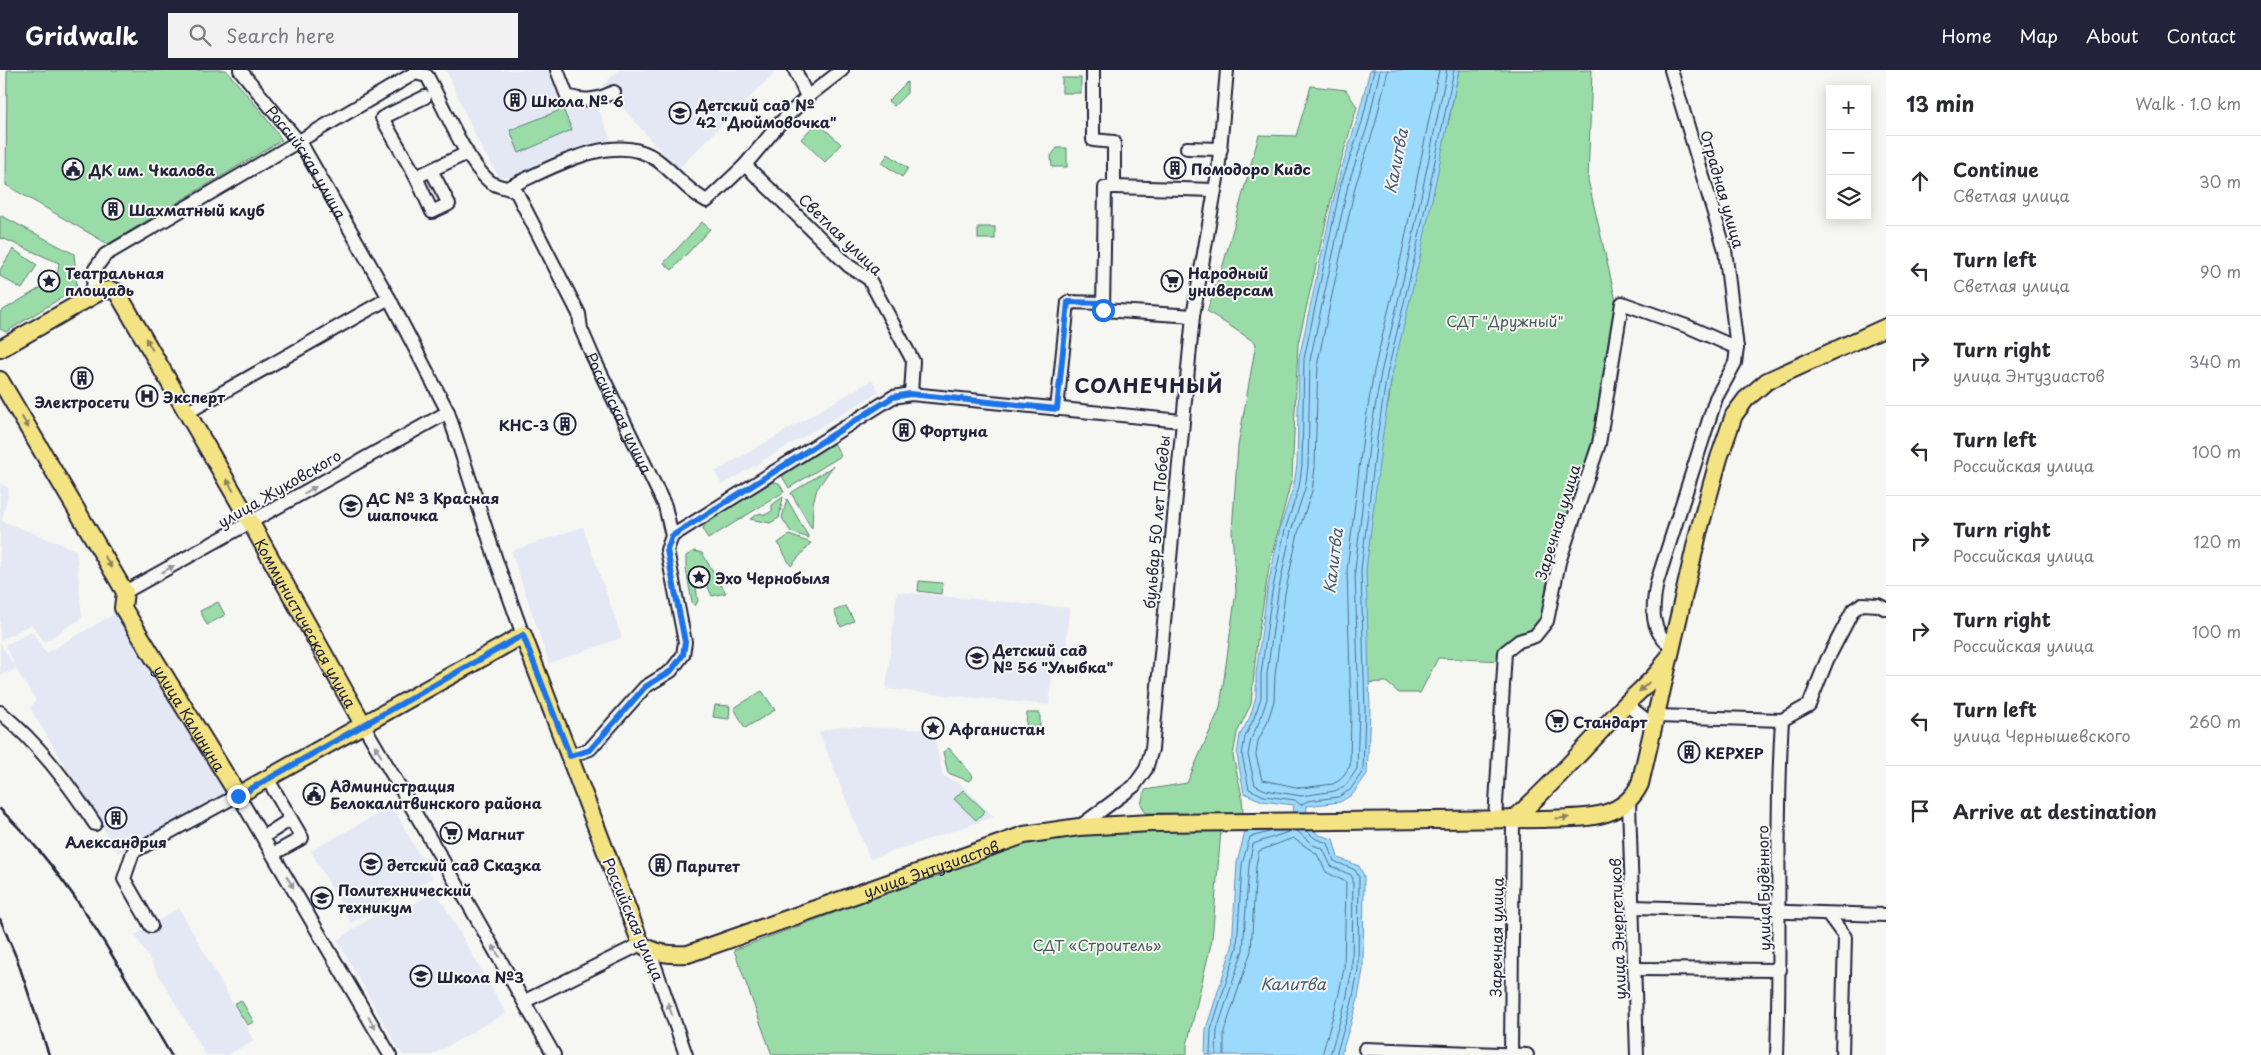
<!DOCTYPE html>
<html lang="en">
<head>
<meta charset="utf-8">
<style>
  :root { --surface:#fff; --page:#f2f2f3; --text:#2b2b33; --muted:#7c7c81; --line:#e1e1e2; --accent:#22223b }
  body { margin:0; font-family:"Playpen Sans",sans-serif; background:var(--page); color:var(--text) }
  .controls { position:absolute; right:15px; top:15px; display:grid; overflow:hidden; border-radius:0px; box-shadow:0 2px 12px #0003 }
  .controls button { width:45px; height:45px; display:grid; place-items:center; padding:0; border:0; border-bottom:1px solid var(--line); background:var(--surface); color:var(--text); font:25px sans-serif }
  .stop { position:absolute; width:15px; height:15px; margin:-11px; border:4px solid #1a73e8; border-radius:50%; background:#fff }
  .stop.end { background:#1a73e8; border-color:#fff; box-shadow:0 1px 5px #0008 }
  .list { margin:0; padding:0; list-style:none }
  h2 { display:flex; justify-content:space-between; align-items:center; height:65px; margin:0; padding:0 20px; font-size:21px }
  h2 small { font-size:16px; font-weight:400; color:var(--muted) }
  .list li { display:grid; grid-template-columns:32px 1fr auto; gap:15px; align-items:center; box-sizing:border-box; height:90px; padding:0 20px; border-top:1px solid var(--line) }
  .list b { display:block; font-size:19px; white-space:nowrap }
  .list p { margin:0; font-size:16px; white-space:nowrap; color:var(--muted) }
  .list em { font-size:16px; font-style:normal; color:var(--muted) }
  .icon { flex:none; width:28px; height:28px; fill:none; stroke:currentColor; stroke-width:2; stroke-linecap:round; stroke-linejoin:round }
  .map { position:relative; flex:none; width:1886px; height:985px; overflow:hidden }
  header { display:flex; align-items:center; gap:30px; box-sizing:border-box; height:70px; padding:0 25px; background:var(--accent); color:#fff }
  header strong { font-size:24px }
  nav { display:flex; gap:28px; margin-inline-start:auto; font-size:18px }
  .search { width:350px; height:45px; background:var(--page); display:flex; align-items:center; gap:12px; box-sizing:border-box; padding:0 18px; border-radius:0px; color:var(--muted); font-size:19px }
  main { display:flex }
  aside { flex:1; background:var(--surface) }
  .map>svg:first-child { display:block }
  .built { fill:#e3e8f4 }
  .green { fill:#99dca8; stroke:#5e7f72 }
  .water { fill:#9bdafd; stroke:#6b90af }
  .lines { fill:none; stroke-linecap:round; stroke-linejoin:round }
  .shore { stroke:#526c89; stroke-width:1 }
  .minor-casing { stroke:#22223b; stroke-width:16 }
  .major-casing { stroke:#22223b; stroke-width:20 }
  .minor { stroke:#f6f6f2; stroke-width:12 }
  .major { stroke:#f4e382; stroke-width:16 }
  .rail { stroke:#22223b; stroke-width:2.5 }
  .oneway { fill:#8b825e }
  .oneway2 { fill:#9797a0 }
  .route { stroke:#1a73e8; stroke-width:6 }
  .labels { text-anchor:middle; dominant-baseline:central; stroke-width:4; stroke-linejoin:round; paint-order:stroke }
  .poi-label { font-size:15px; font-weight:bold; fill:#22223b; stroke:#f6f6f2; text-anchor:start }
  .street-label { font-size:15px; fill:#22223b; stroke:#f6f6f2 }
  .park-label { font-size:15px; fill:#465a5c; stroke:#f6f6f2 }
  .water-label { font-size:16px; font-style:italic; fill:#465975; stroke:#f6f6f2 }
  .district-label { font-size:20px; font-weight:bold; letter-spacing:1px; fill:#22223b; stroke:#f6f6f2 }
</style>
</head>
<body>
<header>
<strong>Gridwalk</strong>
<div class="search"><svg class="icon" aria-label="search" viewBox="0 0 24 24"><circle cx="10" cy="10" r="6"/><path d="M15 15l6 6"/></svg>Search here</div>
<nav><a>Home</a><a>Map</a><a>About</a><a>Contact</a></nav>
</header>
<main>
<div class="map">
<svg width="1886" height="985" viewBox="0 0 1886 985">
  <rect width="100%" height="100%" fill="#f6f6f2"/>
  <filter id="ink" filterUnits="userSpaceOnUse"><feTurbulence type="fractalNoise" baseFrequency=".02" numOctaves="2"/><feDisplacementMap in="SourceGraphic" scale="10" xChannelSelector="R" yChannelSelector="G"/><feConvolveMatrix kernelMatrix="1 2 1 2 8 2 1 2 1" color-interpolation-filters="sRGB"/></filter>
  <g filter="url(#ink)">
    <g class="built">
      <path d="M446,0h108l12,30 11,5 15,-4 7,9 14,36 -33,5 -26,8 -38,17 -17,1 -20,-33z"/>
      <path d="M619,0h153l3,2 -98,98 -74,-85z"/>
      <path d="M872,310l7,12 -157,93 -7,-13z"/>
      <path d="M0,414l9,4 -7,33 74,29 6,68 -38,24 -13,-18 -31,17z"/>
      <path d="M583,457l39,111 -73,25 -38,-112z"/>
      <path d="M897,522l172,16 -5,67h-12l-3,30 -163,-16z"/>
      <path d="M116,543l112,181 -110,59 -88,-145 6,-8 -16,-24 -15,-31 27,-13 14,21z"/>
      <path d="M0,573l16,26 -16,6z"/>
      <path d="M841,656l92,4 10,46 17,7 34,34 -124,42 -51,-127z"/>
      <path d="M392,736l40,72 -81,45 -40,-72z"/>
      <path d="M436,821l70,122 -74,42h-30l-65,-115 57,-37 5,10z"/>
      <path d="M179,838l75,133 -26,14h-22l-71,-120z"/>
    </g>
    <g class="green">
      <path d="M7,0h219l34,40 22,30 -174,104 -102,-59z"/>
      <path d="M1459,0h133l-4,110 28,121 -24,140 -46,145 -6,44 -36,31 -66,-3 -18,35h-21l-13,-11 -28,1v-56l15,-164 16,-63 10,-98 50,-182z"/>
      <rect x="1062" y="8" width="19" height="15"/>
      <path d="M907,12v11l-13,13 -6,-5z"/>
      <path d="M1311,16l35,4 11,17 -21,71 -38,166 -6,134 -22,84 -13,80 -6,62 -14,29 -4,23 9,40 1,18 -97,-1 -5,-9 4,-14 42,-7 33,-75 16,-117 -4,-60 6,-85 18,-103 -49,-32 17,-49 35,-127 37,1z"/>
      <path d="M563,39l9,21 -53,23 -9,-23z"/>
      <path d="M817,52l24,22 -16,18 -24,-23z"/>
      <path d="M1057,78h10v19h-15l-1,-11z"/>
      <path d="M888,84l20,14 -6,9 -20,-14z"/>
      <path d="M0,145l74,39 3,34 -71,44 -6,-3v-17l57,-34 2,-15 -57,-25 -2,2z"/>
      <path d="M702,152l8,7 -38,41 -8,-7z"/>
      <rect x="978" y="157" width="17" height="12"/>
      <path d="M13,179l24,16 -15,24 -22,-13v-6z"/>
      <path d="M834,373l7,13 -52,32 -7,-12z"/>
      <path d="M833,396l-16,23 -4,14 -1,26 -21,-36z"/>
      <path d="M773,412l6,1 5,9 -76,47 -5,-10 2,-6z"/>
      <path d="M783,427l-4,21 -9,5 -20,-4 10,-6 5,2 7,-4v-6z"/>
      <path d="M787,429l22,39 -18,-6 -9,-14z"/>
      <path d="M789,465l22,8 -20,23 -13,-23z"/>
      <path d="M694,481l8,2 24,40 -14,3 -11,-24 -7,2 4,27 -3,5 -3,-4 -6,-33v-13z"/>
      <path d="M919,511l23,2 -1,11 -23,-3z"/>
      <path d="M218,532l7,13 -18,10 -7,-14z"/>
      <path d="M846,536l8,15 -13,6 -7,-16z"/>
      <path d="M762,621l13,19 -30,18 -11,-20z"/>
      <path d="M715,635l15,1 -1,13 -16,-2z"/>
      <path d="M1027,643h13v14l-14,-1z"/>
      <path d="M949,678l24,28 -4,5 -21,-8 -5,-21z"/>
      <path d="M963,720l22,21 -9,9 -22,-21z"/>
      <path d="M1132,760h89l-9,110 -25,105v10h-415l-38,-105 298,-110z"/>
      <path d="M241,930l13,22 -7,3 -13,-21z"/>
    </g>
    <path class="water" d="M1370,0h89l-39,187 -28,118 -10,64 -16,131 4,141 -3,63 -14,20 -13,8 -33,4 -1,18 13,11 14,4 5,19 21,8 5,10 -1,94 -6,33 -16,52h-136l1,-26 26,-82 5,-84 8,-31 15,-1 32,-12 2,-14 -32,-4 -18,-8 -7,-38 3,-20 10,-18 6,-21v-22l11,-83 13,-63 14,-43 3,-21 2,-106 38,-175 20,-63z"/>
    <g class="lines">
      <g class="shore">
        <path d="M1374,0l-12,52 -21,62 -37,175 -2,106 -3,22 -14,43 -13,62 -11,82v24l-7,20 -9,19 -3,18 7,34 15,7 31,4 6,5 6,-4 31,-4 12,-7 13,-19 2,-60 -4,-141 16,-132 10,-64 28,-118 39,-186"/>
        <path d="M1380,0l-12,54 -20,61 -38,175 -2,106 -3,23 -14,42 -13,62 -11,81v25l-7,21 -9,19 -3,16 7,30 10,5 36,6 34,-5 11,-6 11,-16 2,-58 -4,-141 15,-133 11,-64 28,-118 38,-185"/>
        <path d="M1388,0l-13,55 -20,62 -37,174 -3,106 -3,24 -14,42 -13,61 -10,81 -1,26 -7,22 -9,18 -2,14 6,25 39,8 32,-4 7,-4 10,-14 1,-55 -4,-141 16,-134 11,-65 28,-118 37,-183"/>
        <path d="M1297,761l16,14 10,4 8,17 20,9 2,4 -1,90 -6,31 -16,55"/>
        <path d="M1306,761l10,8 12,4 6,18 21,9 4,7 -1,93 -6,32 -16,53"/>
        <path d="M1210,985l1,-25 26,-82 5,-84 8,-27 23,-6"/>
        <path d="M1216,985l1,-25 26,-80 6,-86 4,-20 38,-13"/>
        <path d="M1224,985v-23l27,-81 5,-86 3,-14 34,-13 24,16 9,18 20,10 -2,86 -6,30 -16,57"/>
      </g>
      <g class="minor-casing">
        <g id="minor">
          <path id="s1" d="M240,0l63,77 86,151 59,114 48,148 27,75"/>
          <path id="s2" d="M415,0v3l12,3c17,30 37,83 62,105 8,7 19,5 28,12l62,121 2,15 13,30 71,147 7,30 -5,14 18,92 -2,13 -12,16 -26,16 -55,62 -20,7"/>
          <path d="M557,0l10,26c17,6 31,4 47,-4"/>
          <path d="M795,0l12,27"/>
          <path d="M1093,0v70l21,2v45l-9,1 -2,122 90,6"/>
          <path d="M1671,0l54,180 12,98"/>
          <path d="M1187,78l34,1"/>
          <path d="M745,95l104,101 20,13 44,82 -2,33"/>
          <path d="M431,100l-15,7 16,35 17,-8 -18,-34 32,-15 3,-5"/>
          <path d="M416,107l-34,-59 43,-21"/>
          <path d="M509,117c40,-18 107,-58 148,-27 18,13 30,31 50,41l38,-36 36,-43 26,-25 35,-27"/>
          <path d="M1114,117l101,3"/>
          <path d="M92,226l3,-27 10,-14 310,-182"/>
          <path d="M1057,339l11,-107 34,1"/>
          <path d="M188,342l201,-114"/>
          <path d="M672,466l221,-139 18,-3 270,27"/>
          <path d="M125,522l323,-180"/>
          <path d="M1626,634l29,23"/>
          <path d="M0,642c39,32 67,70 95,112"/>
          <path d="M1657,646l125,4 27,-15 18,-45 26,-50 9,-6 16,1 8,4"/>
          <path d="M364,656l105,179 85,150"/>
          <path d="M267,708l35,60 -29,16"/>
          <path d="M1629,733l8,252"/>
          <path d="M1495,750l10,-168 14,-11 16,-5 12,-15 12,-59 40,-118 23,-141 67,24 48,21 -2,15 -19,35 -59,184c-5,26 -8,49 16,66"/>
          <path d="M1079,757l55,-41 12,-17 6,-20 41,-433 25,-143 9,-103"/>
          <path d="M263,767l28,-18"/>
          <path d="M1634,837l252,8"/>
          <path d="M1828,844l17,23 -3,118"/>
          <path d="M151,856l-27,-47 9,-27 105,-57 152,260"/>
          <path d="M649,879l37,106"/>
          <path d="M1635,899l145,1"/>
          <path d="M525,931l116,-57"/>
          <path d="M1365,979l162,6"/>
          <path d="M1511,985l2,-235"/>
          <path d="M1777,985c4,-112 -2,-223 5,-335"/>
        </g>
      </g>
      <g class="major-casing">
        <g id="major">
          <path id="s3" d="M0,279l101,-58 10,-1 6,2 134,231 113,203"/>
          <path id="s4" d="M0,310l125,212 -2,16 115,187 285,-160 118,309c14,10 30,11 47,10l336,-119 55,-8 72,-4 389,-4c38,-2 81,4 100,-35l58,-250 21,-76 15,-43 12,-16 21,-18 119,-54"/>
          <path d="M1513,750c39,-36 74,-74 110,-113 15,-16 33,-28 44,-48"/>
        </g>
      </g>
      <use href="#minor" class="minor"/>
      <use href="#major" class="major"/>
      <g class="rail">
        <path d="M0,739c73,69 120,160 171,246"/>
        <path d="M0,849l17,40 32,96"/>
      </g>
    </g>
    <defs><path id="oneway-solid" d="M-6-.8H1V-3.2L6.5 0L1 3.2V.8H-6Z" transform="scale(1.25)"/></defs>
    <g class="oneway">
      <use href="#oneway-solid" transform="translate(149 274) rotate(-120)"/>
      <use href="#oneway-solid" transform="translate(25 352) rotate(59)"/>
      <use href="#oneway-solid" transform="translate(230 415) rotate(-120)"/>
      <use href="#oneway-solid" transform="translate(108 492) rotate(60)"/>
      <use href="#oneway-solid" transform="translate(1644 617) rotate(137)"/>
      <use href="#oneway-solid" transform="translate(1562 748) rotate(-3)"/>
    </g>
    <g class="oneway2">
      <use href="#oneway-solid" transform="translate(310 420) rotate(-30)"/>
      <use href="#oneway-solid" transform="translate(168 499) rotate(-29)"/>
      <use href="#oneway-solid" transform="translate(378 681) rotate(-121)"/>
      <use href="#oneway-solid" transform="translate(290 812) rotate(59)"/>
      <use href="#oneway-solid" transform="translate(496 881) rotate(-120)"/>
      <use href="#oneway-solid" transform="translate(670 939) rotate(-109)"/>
      <use href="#oneway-solid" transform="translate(372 953) rotate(60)"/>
    </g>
  </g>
  <g class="lines" filter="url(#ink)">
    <path class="route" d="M238,726l285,-161 47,121 20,-6 55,-63 26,-16 12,-16 2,-13 -18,-92 5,-14 221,-139 17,-3 147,15 11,-107 34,1 1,7"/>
  </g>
  <defs>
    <g id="building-ring" transform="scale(1.125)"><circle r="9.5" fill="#f6f6f2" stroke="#22223b" stroke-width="1.5"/><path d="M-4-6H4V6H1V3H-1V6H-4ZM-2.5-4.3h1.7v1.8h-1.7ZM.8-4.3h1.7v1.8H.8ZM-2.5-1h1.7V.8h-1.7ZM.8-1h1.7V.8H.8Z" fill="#22223b"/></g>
    <g id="school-ring" transform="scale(1.125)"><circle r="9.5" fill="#f6f6f2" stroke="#22223b" stroke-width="1.5"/><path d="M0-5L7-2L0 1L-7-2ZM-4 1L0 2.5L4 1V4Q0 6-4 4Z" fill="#22223b"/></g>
    <g id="civic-ring" transform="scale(1.125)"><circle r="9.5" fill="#f6f6f2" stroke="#22223b" stroke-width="1.5"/><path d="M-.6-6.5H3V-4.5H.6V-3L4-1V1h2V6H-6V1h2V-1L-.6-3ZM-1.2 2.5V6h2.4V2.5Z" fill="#22223b"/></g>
    <g id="sight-ring" transform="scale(1.125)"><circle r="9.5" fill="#f6f6f2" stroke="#22223b" stroke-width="1.5"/><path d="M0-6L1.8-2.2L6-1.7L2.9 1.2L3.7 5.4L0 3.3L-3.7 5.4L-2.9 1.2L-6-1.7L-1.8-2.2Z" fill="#22223b"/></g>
    <g id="supermarket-ring" transform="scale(1.125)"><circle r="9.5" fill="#f6f6f2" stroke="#22223b" stroke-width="1.5"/><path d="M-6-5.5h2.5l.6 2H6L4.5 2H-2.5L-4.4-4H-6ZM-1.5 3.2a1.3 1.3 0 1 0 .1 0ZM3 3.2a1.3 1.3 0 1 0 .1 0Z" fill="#22223b"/></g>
    <g id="hospital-ring" transform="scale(1.125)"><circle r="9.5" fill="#f6f6f2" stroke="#22223b" stroke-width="1.5"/><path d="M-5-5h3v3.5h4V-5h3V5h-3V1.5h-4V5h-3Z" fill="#22223b"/></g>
    <g id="university-ring" transform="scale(1.125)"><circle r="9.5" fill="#f6f6f2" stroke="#22223b" stroke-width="1.5"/><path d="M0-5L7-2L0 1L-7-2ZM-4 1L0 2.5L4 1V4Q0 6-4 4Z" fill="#22223b"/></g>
  </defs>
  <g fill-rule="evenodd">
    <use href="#building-ring" x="515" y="30"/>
    <use href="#school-ring" x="680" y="43"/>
    <use href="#building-ring" x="1175" y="98"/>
    <use href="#civic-ring" x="73" y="99"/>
    <use href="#building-ring" x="113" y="139"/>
    <use href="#sight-ring" x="49" y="211"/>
    <use href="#supermarket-ring" x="1172" y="211"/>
    <use href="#building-ring" x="82" y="308"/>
    <use href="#hospital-ring" x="147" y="326"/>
    <use href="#building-ring" x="565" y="354"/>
    <use href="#building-ring" x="904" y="360"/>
    <use href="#school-ring" x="351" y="436"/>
    <use href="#sight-ring" x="699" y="507"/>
    <use href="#school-ring" x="977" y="588"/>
    <use href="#supermarket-ring" x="1557" y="651"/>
    <use href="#sight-ring" x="933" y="658"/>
    <use href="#building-ring" x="1689" y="682"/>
    <use href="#civic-ring" x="314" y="724"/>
    <use href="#building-ring" x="116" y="748"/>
    <use href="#supermarket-ring" x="451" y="763"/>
    <use href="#school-ring" x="371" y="794"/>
    <use href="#building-ring" x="660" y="795"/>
    <use href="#university-ring" x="322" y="828"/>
    <use href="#school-ring" x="421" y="906"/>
  </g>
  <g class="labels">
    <g class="poi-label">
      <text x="531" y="30">Школа № 6</text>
      <text x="696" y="34">Детский сад №<tspan x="696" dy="17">42 "Дюймовочка"</tspan></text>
      <text x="1191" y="98">Помодоро Кидс</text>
      <text x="89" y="99">ДК им. Чкалова</text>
      <text x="129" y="139">Шахматный клуб</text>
      <text x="65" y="202">Театральная<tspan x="65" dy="17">площадь</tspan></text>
      <text x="1188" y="202">Народный<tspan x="1188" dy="17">универсам</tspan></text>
      <text x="163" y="326">Эксперт</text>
      <text x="82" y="331" text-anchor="middle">Электросети</text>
      <text x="549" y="354" text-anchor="end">КНС-3</text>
      <text x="920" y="360">Фортуна</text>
      <text x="367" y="427">ДС № 3 Красная<tspan x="367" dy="17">шапочка</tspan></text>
      <text x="715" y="507">Эхо Чернобыля</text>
      <text x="993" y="579">Детский сад<tspan x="993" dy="17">№ 56 "Улыбка"</tspan></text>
      <text x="1573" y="651">Стандарт</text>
      <text x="949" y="658">Афганистан</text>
      <text x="1705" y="682">КЕРХЕР</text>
      <text x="330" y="715">Администрация<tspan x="330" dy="17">Белокалитвинского района</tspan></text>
      <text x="467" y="763">Магнит</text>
      <text x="116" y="771" text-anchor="middle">Александрия</text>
      <text x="387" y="794">детский сад Сказка</text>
      <text x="676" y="795">Паритет</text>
      <text x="338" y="819">Политехнический<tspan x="338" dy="17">техникум</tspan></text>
      <text x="437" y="906">Школа №3</text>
    </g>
    <g class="street-label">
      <text stroke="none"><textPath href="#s1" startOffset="114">Российская улица</textPath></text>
      <text transform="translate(1723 119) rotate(74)">Отрадная улица</text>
      <text transform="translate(841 164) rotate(44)">Светлая улица</text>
      <text stroke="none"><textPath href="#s2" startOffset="412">Российская улица</textPath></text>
      <text transform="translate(279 418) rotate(-30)">улица Жуковского</text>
      <text transform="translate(1156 452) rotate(-85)">бульвар 50 лет Победы</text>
      <text transform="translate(1557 452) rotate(-73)">Заречная улица</text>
      <text stroke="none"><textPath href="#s3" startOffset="514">Коммунистическая улица</textPath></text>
      <text stroke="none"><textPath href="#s4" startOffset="391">улица Калинина</textPath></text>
      <text stroke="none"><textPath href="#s4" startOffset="1446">улица Энтузиастов</textPath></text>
      <text transform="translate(1763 818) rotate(-91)">улица Будённого</text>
      <text transform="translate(634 849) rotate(67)">Российская улица</text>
      <text transform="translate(1617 859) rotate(-92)">улица Энергетиков</text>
      <text transform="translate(1496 867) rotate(-89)">Заречная улица</text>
    </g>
    <g class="park-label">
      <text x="1505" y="250">СДТ "Дружный"</text>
      <text x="1097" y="874">СДТ «Строитель»</text>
    </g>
    <g class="water-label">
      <text transform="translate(1395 91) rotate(-79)">Калитва</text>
      <text transform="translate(1332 491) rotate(-83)">Калитва</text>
      <text x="1293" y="913">Калитва</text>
    </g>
    <g class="district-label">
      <text x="1149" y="315">СОЛНЕЧНЫЙ</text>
    </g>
  </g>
</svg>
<div class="controls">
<button>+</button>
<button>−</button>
<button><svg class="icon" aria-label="layers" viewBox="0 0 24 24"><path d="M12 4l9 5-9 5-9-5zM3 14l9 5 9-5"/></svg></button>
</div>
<div class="stop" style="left:1103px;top:240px"></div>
<div class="stop end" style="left:238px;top:726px"></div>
</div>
<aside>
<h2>13 min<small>Walk · 1.0 km</small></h2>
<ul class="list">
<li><svg class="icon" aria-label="ahead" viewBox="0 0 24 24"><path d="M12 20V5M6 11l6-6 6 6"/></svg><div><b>Continue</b><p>Светлая улица</p></div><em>30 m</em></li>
<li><svg class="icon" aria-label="left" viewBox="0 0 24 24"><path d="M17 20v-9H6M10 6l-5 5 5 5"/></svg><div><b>Turn left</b><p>Светлая улица</p></div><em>90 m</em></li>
<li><svg class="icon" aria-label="right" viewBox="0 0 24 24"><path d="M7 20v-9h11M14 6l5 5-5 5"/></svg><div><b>Turn right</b><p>улица Энтузиастов</p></div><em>340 m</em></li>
<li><svg class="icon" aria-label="left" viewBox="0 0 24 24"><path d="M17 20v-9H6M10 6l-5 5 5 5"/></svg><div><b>Turn left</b><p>Российская улица</p></div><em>100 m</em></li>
<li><svg class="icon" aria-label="right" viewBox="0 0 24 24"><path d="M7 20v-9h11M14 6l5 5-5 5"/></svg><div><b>Turn right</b><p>Российская улица</p></div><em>120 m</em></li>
<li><svg class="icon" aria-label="right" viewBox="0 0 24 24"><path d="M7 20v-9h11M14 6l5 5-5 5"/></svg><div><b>Turn right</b><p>Российская улица</p></div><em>100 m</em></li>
<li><svg class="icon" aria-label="left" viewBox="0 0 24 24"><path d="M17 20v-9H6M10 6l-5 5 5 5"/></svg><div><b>Turn left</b><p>улица Чернышевского</p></div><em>260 m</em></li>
<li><svg class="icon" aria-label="arrive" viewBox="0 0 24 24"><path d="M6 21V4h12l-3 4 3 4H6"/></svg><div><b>Arrive at destination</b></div></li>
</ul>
</aside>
</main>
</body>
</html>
